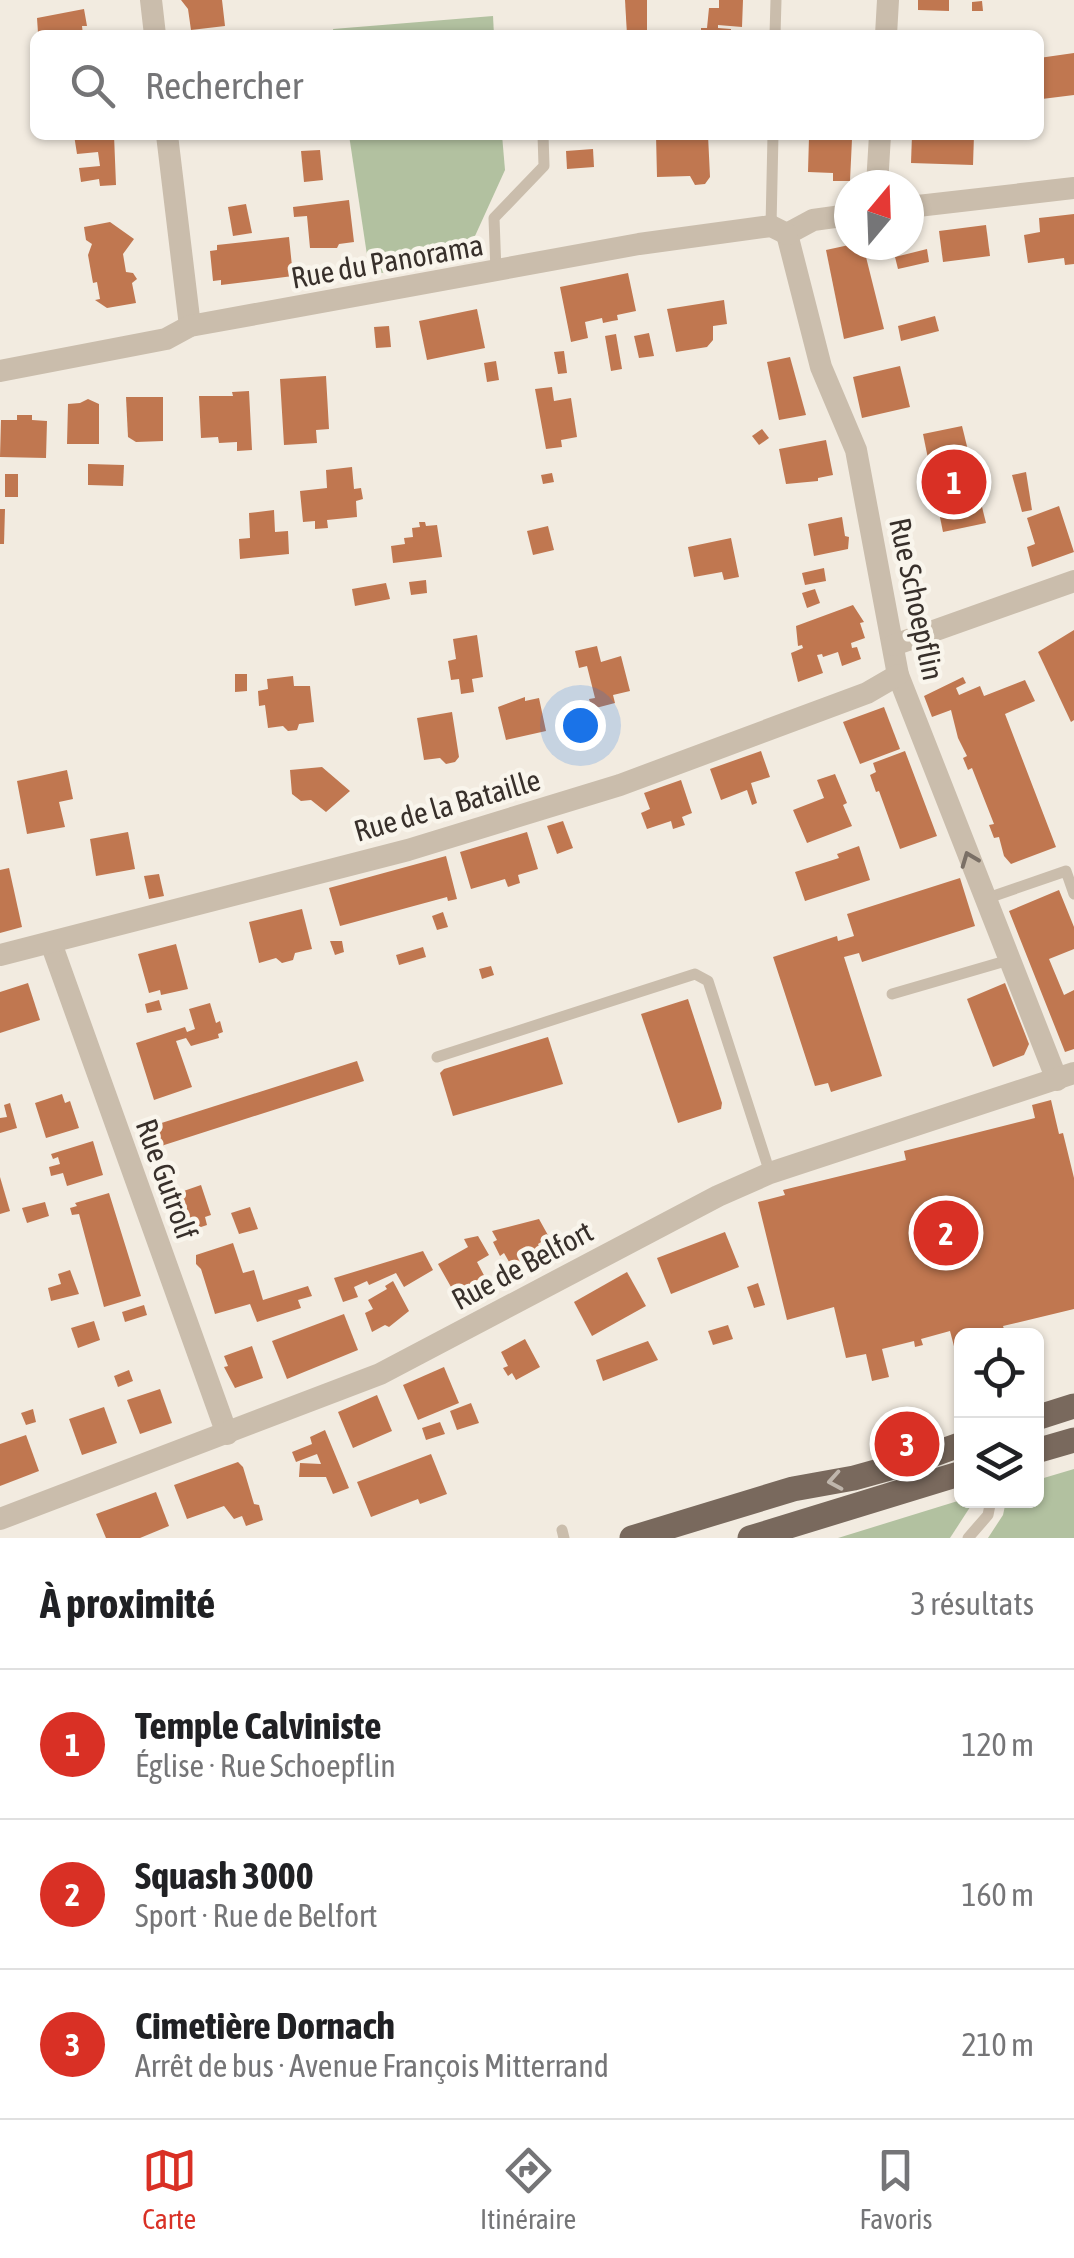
<!DOCTYPE html>
<html lang="fr">
<head>
<meta charset="utf-8">
<style>
  :root { --surface:#fff; --page:#f2f2f2; --text:#202124; --muted:#757577; --line:#e0e0e0; --accent:#d93025 }
  body { margin:0; font-family:"Asap Condensed",sans-serif; background:var(--page); color:var(--text) }
  .controls { position:absolute; right:30px; bottom:30px; display:grid; overflow:hidden; border-radius:15px; box-shadow:0 2px 8px #0004 }
  .controls button { width:90px; height:90px; display:grid; place-items:center; padding:0; border:0; border-bottom:2px solid var(--line); background:var(--surface); color:var(--text); font:50px sans-serif }
  .compass { position:absolute; left:834px; top:170px; width:90px; height:90px; border-radius:50%; background:var(--surface); box-shadow:0 2px 8px #0004; rotate:19deg }
  .you { position:absolute; left:580px; top:725px; width:35px; height:35px; margin:-25px; border:8px solid #fff; border-radius:50%; background:#1a73e8; box-shadow:0 0 0 15px #1a73e833 }
  .badge { display:grid; place-items:center; width:65px; height:65px; border-radius:50%; background:var(--accent); color:#fff; font-size:32px; font-weight:700 }
  .pin { position:absolute; translate:-50% -50%; border:5px solid #fff; box-shadow:0 2px 10px #0006 }
  .list { margin:0; padding:0; list-style:none }
  h2 { display:flex; justify-content:space-between; align-items:center; height:130px; margin:0; padding:0 40px; font-size:42px }
  h2 small { font-size:32px; font-weight:400; color:var(--muted) }
  .list li { display:grid; grid-template-columns:65px 1fr auto; gap:30px; align-items:center; box-sizing:border-box; height:150px; padding:0 40px; border-top:2px solid var(--line) }
  .list b { display:block; font-size:38px; white-space:nowrap }
  .list p { margin:0; font-size:32px; white-space:nowrap; color:var(--muted) }
  .list em { font-size:32px; font-style:normal; color:var(--muted) }
  .icon { flex:none; width:55px; height:55px; fill:none; stroke:currentColor; stroke-width:2; stroke-linecap:round; stroke-linejoin:round }
  .map { position:relative; flex:none; width:1074px; height:1538px; overflow:hidden }
  .search { position:absolute; background:var(--surface); box-shadow:0 2px 8px #0004; left:30px; right:30px; top:30px; height:110px; display:flex; align-items:center; gap:25px; box-sizing:border-box; padding:0 35px; border-radius:15px; color:var(--muted); font-size:38px }
  .sheet { height:580px; background:var(--surface) }
  nav { display:flex; justify-content:space-around; align-items:center; box-sizing:border-box; height:140px; border-top:2px solid var(--line); background:var(--surface); font-size:28px; color:var(--muted) }
  nav a { display:grid; justify-items:center; gap:5px }
  nav .on { color:var(--accent) }
  .map>svg:first-child { display:block }
  .green { fill:#b2c1a0 }
  .building { fill:#c07750 }
  .lines { fill:none; stroke-linecap:round; stroke-linejoin:round }
  .lane { stroke:#cabdac; stroke-width:11 }
  .street { stroke:#cabdac; stroke-width:22 }
  .primary { stroke:#79695d; stroke-width:25 }
  .oneway { stroke:#7a6f65 }
  .oneway2 { stroke:#bfb6ac }
  .labels { text-anchor:middle; dominant-baseline:central; stroke-width:9; stroke-linejoin:round; paint-order:stroke }
  .street-label { font-size:30px; fill:#38302b; stroke:#f9f5ec }
</style>
</head>
<body>
<div class="map">
<svg width="1074" height="1538" viewBox="0 0 1074 1538">
  <rect width="100%" height="100%" fill="#f2ebe0"/>
  <g class="green">
    <path d="M493,16l1,19h-160l-1,-6z"/>
    <path d="M349,135h153l3,35 -40,88 -95,17z"/>
    <path d="M1074,1469v69h-86l15,-23 3,-14 30,-1 1,-20z"/>
    <path d="M961,1500l13,1 -24,37h-112z"/>
  </g>
  <g class="building">
    <path d="M181,0h41l3,26 -34,4 -3,-21z"/>
    <path d="M625,0h22v35h-20z"/>
    <path d="M719,0h24l-1,27 -24,-2v3l13,1v6h-30v-7h6l2,-20h10z"/>
    <path d="M918,0h31v11l-31,-1z"/>
    <path d="M982,1l1,10h-11v-9z"/>
    <path d="M84,9l3,17h-5l1,9 -45,-2 -1,-15z"/>
    <path d="M1074,53v42l-32,4 -3,-41z"/>
    <path d="M74,135h40l2,50 -16,1 -1,-7 -18,3 -2,-14 21,-2 -2,-14 -21,2z"/>
    <path d="M656,135h52l2,42 -5,7 -10,1 -5,-9 -33,1z"/>
    <path d="M912,135h62l-1,30 -62,-2z"/>
    <path d="M809,137l43,2 -2,42h-17v-8l-25,-1z"/>
    <path d="M593,149l1,18 -27,2 -1,-18z"/>
    <path d="M320,150l3,30 -19,2 -3,-31z"/>
    <path d="M349,200l5,42 -15,2 -2,4h-27l-3,-32 -13,1 -1,-10z"/>
    <path d="M246,204l6,29 -19,3 -5,-29z"/>
    <path d="M1074,214v50l-9,1 -1,-7 -36,5 -4,-28 16,-3 -1,-14z"/>
    <path d="M110,222l24,17 -11,15 3,18 7,1 4,6 -5,4 4,20 -29,5 -12,-8 5,-1 -3,-17 -4,1 -5,-28 4,-11 -6,-4 -2,-13z"/>
    <path d="M986,225l4,31 -47,6 -4,-31z"/>
    <path d="M289,237l4,39 -72,9v-5l-8,1 -3,-30 7,-1v-5z"/>
    <path d="M849,245h14l21,84 -40,10 -18,-89z"/>
    <path d="M927,249l2,13 -31,7 -3,-12z"/>
    <path d="M628,273l8,38 -19,4 1,5 -6,1 -9,2 -1,-5 -17,4 3,16 -17,4 -11,-55z"/>
    <path d="M724,300l3,24 -14,2v14l-6,7 -31,5 -9,-43z"/>
    <path d="M477,309l8,39 -58,12 -8,-39z"/>
    <path d="M935,316l4,15 -38,10 -3,-15z"/>
    <path d="M389,326l2,21 -15,1 -2,-21z"/>
    <path d="M649,333l5,23 -15,2 -5,-22z"/>
    <path d="M616,334l6,35 -11,2 -6,-35z"/>
    <path d="M564,351l3,22 -9,1 -4,-22z"/>
    <path d="M790,357l16,58 -27,5 -12,-58z"/>
    <path d="M496,361l3,19 -12,2 -3,-19z"/>
    <path d="M900,366l10,41 -48,11 -9,-41z"/>
    <path d="M326,376l3,53 -13,1 1,13 -33,2 -4,-66z"/>
    <path d="M552,387l2,14 17,-3 6,39 -16,3 1,7 -16,2 -11,-60z"/>
    <path d="M249,391l3,59 -15,1v-9l-18,1 -1,-6 -17,1 -2,-42h34l-1,-4z"/>
    <path d="M126,397h37v44l-27,1 -8,-5z"/>
    <path d="M88,399l11,5v40h-32l1,-40 12,-1z"/>
    <path d="M17,415h15v5l15,1 -1,37 -46,-1 1,-37h16z"/>
    <path d="M962,426l24,97 -43,9 -20,-98z"/>
    <path d="M762,429l7,9 -10,7 -7,-9z"/>
    <path d="M826,440l7,35 -15,3v3l-32,3 -7,-35z"/>
    <path d="M88,464l36,1 -1,21 -35,-1z"/>
    <path d="M352,467l2,22 7,-1 2,11 -7,2 1,16 -30,3 1,8 -13,1v-8l-12,1 -3,-31 27,-3 -1,-18z"/>
    <path d="M1026,472l6,38 -10,2 -10,-37z"/>
    <path d="M552,473l2,9 -11,2 -2,-9z"/>
    <rect x="5" y="474" width="13" height="23"/>
    <path d="M1059,506l15,46 -42,15 -5,-20 8,-3 -8,-26z"/>
    <path d="M0,509h5l-1,35h-4z"/>
    <path d="M274,510l1,22 13,-1 1,23 -49,5 -1,-20 11,-1 -1,-25z"/>
    <path d="M842,517l3,19 4,1 -1,12 -34,7 -6,-32z"/>
    <path d="M419,522h6l1,4 11,-1 5,32 -49,6 -2,-17 14,-2 -1,-6 9,-1 -1,-9 8,-1z"/>
    <path d="M548,526l6,24 -21,5 -6,-24z"/>
    <path d="M731,538l8,39 -15,3 -2,-8 -28,5 -6,-30z"/>
    <path d="M824,568l2,13 -21,4 -3,-12z"/>
    <path d="M426,580l1,13 -16,2 -2,-13z"/>
    <path d="M386,583l4,16 -35,7 -3,-17z"/>
    <path d="M815,589l5,14 -13,5 -5,-15z"/>
    <path d="M853,605l11,17 -4,1 5,15 -14,5 1,5 5,-1 4,12 -19,7 -4,-14 -15,5 -1,-3 -5,1 6,18 -25,9 -7,-29 12,-5 -1,-3 -4,1 -2,-20z"/>
    <path d="M1074,630v90l-3,2 -33,-70z"/>
    <path d="M477,635l6,42 -11,2 2,13 -13,2 -2,-15 -8,1 -3,-19 8,-2 -3,-20z"/>
    <path d="M597,646l4,16 20,-6 9,35 -17,4 2,8 -23,6 -3,-10 6,-1 -8,-32 -8,2 -4,-17z"/>
    <path d="M235,674h12v17l-12,1z"/>
    <path d="M293,676l1,10h16l4,36 -15,2 -2,6 -9,1 -5,-5 -15,2 -3,-23 -6,1 -1,-15 10,-2 -1,-10z"/>
    <path d="M963,677l3,6 -10,5 3,7 21,-9 4,10 41,-16 10,21 -30,13 51,133 -45,17 -7,-8 -5,-19 -5,1 -5,-13 5,-1 -22,-56 -4,2 -5,-12 4,-2 -9,-18 -7,-28 -19,7 -8,-21z"/>
    <path d="M525,697v4l14,-3 7,33 -40,9 -8,-33z"/>
    <path d="M884,707l16,42 -40,15 -17,-42z"/>
    <path d="M452,712l7,45 -4,5 -9,2 -6,-6 -16,2 -7,-42z"/>
    <path d="M761,751l9,26 -19,6 6,20 -5,2 -5,-15 -26,10 -11,-31z"/>
    <path d="M905,751l32,85 -37,13 -21,-58 -3,1 -6,-17 6,-3 -3,-9z"/>
    <path d="M322,767l28,24 -24,21 -15,-12 -10,1 -9,-7 -2,-24z"/>
    <path d="M67,770l6,29 -14,3 6,25 -38,7 -10,-53z"/>
    <path d="M835,774l12,29 -4,2 9,21 -45,17 -14,-33 31,-12 -7,-18z"/>
    <path d="M681,780l11,33 -10,4 3,8 -12,4 -2,-8 -24,8 -6,-16 9,-4 -6,-16z"/>
    <path d="M563,821l10,27 -16,6 -10,-28z"/>
    <path d="M128,832l7,37 -39,7 -6,-37z"/>
    <path d="M527,832l11,37 -20,6 2,8 -12,4 -3,-8 -34,10 -11,-37z"/>
    <path d="M859,846l11,34 -65,21 -10,-29 44,-14 -2,-4z"/>
    <path d="M446,856l11,43 -9,2 -1,-4 -107,29 -11,-38z"/>
    <path d="M9,868l13,59 -22,6v-63z"/>
    <path d="M159,874l5,22 -15,3 -5,-23z"/>
    <path d="M960,878l15,48 -113,36 -3,-9 -15,4 38,119 -51,16 -3,-9 -13,3 -42,-129 64,-21 1,5 16,-5 -7,-22z"/>
    <path d="M1059,890l15,37v22l-25,10 15,36 10,-5v59l-9,3 -56,-141z"/>
    <path d="M302,909l10,40 -17,4 -2,7 -11,3 -6,-5 -17,5 -10,-41z"/>
    <path d="M443,912l5,15 -11,3 -5,-14z"/>
    <path d="M330,941h12l2,11 -9,3z"/>
    <path d="M176,944l12,45 -27,6 -1,-5 -11,3 -11,-39z"/>
    <path d="M423,947l3,10 -27,8 -3,-10z"/>
    <path d="M491,966l3,9 -12,4 -3,-10z"/>
    <path d="M28,983l12,37 -40,13v-41z"/>
    <path d="M1005,983l24,61 -5,11 -31,12 -26,-68z"/>
    <path d="M688,999l34,104 -1,6 -43,14 -37,-109z"/>
    <path d="M159,1000l3,10 -15,3 -2,-9z"/>
    <path d="M210,1003l6,20 4,-2 3,11 -5,2 1,4 -28,8 -5,-8 -10,3 16,46 -38,13 -18,-57 49,-16 2,5 8,-3 -6,-20z"/>
    <path d="M548,1037l15,47 -110,32 -13,-43 4,-4z"/>
    <path d="M357,1061l7,20 -206,66 -6,-21z"/>
    <path d="M62,1094l3,9 5,-2 9,27 -33,10 -11,-35z"/>
    <path d="M1051,1100l8,34 4,-1 11,45v131l-71,17 2,6 -13,3 -1,-6 -13,3 1,4h-18v37l-11,-42 -29,8 2,6 -8,2 -1,-6 -32,8 7,28 -17,4 -6,-27 -20,4 -12,-51 -47,13 -29,-118 27,-7 -2,-5 123,-30 -2,-9 131,-33 -3,-13z"/>
    <path d="M10,1103l7,25 -17,5v-15l7,-1 -3,-12z"/>
    <path d="M93,1141l10,34 -36,11 -4,-13 -12,3 -2,-9 11,-3 -2,-7 -5,2 -2,-5z"/>
    <path d="M0,1177l10,34 -10,3z"/>
    <path d="M201,1185l10,30 -6,2 2,8 -12,4 -3,-7 -7,2 -10,-30z"/>
    <path d="M109,1193l32,103 -37,11 -25,-93 -7,1 -2,-7 7,-2 -2,-3z"/>
    <path d="M45,1202l4,14 -22,7 -5,-15z"/>
    <path d="M250,1207l8,22 -19,5 -8,-21z"/>
    <path d="M539,1219l10,18 -11,7 3,6 -29,17 -8,-14 -4,3 -7,-14 4,-2 -5,-9z"/>
    <path d="M725,1232l14,35 -68,27 -14,-36z"/>
    <path d="M478,1236l11,19 -12,7 10,19 -32,13 -17,-30 30,-17 -4,-8z"/>
    <path d="M233,1243l10,30 11,-3 9,30 45,-14 4,10 -14,4 3,8 -44,14 -7,-18 -35,10 -14,-45 -5,-5v-9z"/>
    <path d="M423,1251l10,19 -29,17 -8,-14 -27,12 -2,-4 -13,6 4,10 -15,5 -9,-24z"/>
    <path d="M70,1270l9,24 -28,7 -3,-13 13,-4 -3,-10z"/>
    <path d="M627,1272l19,34 -54,30 -18,-34z"/>
    <path d="M393,1281l16,30 -20,16 -4,-2 -13,7 -7,-19 8,-4 -5,-9 19,-11 -2,-3z"/>
    <path d="M758,1283l7,22 -11,3 -7,-21z"/>
    <path d="M144,1305l3,10 -22,7 -3,-10z"/>
    <path d="M344,1314l14,36 -71,29 -15,-38z"/>
    <path d="M94,1321l6,19 -22,8 -7,-20z"/>
    <path d="M728,1325l5,14 -20,6 -5,-14z"/>
    <path d="M525,1339l15,28 -24,13 -4,-7 -4,3 -5,-8 5,-2 -7,-14z"/>
    <path d="M648,1341l10,19 -55,21 -7,-21z"/>
    <path d="M252,1346l11,32 -28,10 -11,-21 4,-1 -4,-10z"/>
    <path d="M444,1367l15,36 -41,17 -15,-35z"/>
    <path d="M129,1370l4,11 -15,6 -4,-11z"/>
    <path d="M160,1389l12,34 -32,11 -13,-34z"/>
    <path d="M377,1395l15,36 -39,17 -15,-36z"/>
    <path d="M471,1403l8,20 -22,7 -7,-19z"/>
    <path d="M104,1407l13,36 -35,12 -13,-36z"/>
    <path d="M33,1409l3,13 -10,3 -5,-12z"/>
    <path d="M440,1422l5,12 -19,6 -4,-12z"/>
    <path d="M325,1430l24,58 -16,6 -7,-17h-27l1,-14 21,1 -4,-10 -21,8 -4,-10 20,-8 -2,-7z"/>
    <path d="M26,1435l13,36 -39,15v-42z"/>
    <path d="M431,1454l16,40 -27,10 -2,-5 -47,18 -14,-35z"/>
    <path d="M238,1462l5,5 11,37 5,1 4,15 -17,6 -4,-10 -8,3 -10,-13 -37,13 -13,-34z"/>
    <path d="M156,1492l13,34 -29,12h-34l-10,-24z"/>
  </g>
  <g class="lines">
    <g class="lane">
      <path d="M775,35l1,-35"/>
      <path d="M771,226l2,-91"/>
      <path d="M496,272l-2,-54 50,-52 -1,-31"/>
      <path d="M985,899l81,-28 8,23"/>
      <path d="M892,994l117,-34"/>
      <path d="M437,1057l258,-83 13,7 62,192"/>
      <path d="M562,1530l2,8"/>
      <path d="M968,1538l20,-23 3,-15"/>
    </g>
    <g class="street">
      <path d="M151,0l4,35"/>
      <path d="M886,35l2,-35"/>
      <path d="M167,135l23,191"/>
      <path d="M877,185l3,-50"/>
      <path d="M909,207l165,-19"/>
      <path d="M787,234l34,133 35,83 42,225 159,405"/>
      <path d="M787,234l26,-14 36,-5"/>
      <path d="M0,371l166,-32 24,-13 449,-82 132,-18 16,8"/>
      <path d="M894,645l180,-64"/>
      <path d="M51,943l176,491"/>
      <path d="M0,955l408,-105 212,-65 247,-92 31,-18"/>
      <path d="M0,1519l380,-145 338,-178 52,-23 304,-100"/>
    </g>
    <g class="primary">
      <path d="M1036,1418l38,-12"/>
      <path d="M1036,1451l38,-11"/>
      <path d="M632,1538l161,-49 61,-11 61,-17 47,-17"/>
      <path d="M750,1538l212,-65"/>
    </g>
  </g>
  <defs><path id="oneway-chevron" d="M-2-3.5L2.5 0L-2 3.5" fill="none" stroke-width="1.6" stroke-linecap="round" stroke-linejoin="round" transform="scale(2.5)"/></defs>
  <use class="oneway" href="#oneway-chevron" transform="translate(969 859) rotate(-111)"/>
  <use class="oneway2" href="#oneway-chevron" transform="translate(835 1481) rotate(170)"/>
  <g class="labels">
    <g class="street-label">
      <text transform="translate(387 261) rotate(-10)">Rue du Panorama</text>
      <text transform="translate(917 599) rotate(78)">Rue Schoepflin</text>
      <text transform="translate(447 805) rotate(-16)">Rue de la Bataille</text>
      <text transform="translate(167 1179) rotate(70)">Rue Gutrolf</text>
      <text transform="translate(522 1265) rotate(-28)">Rue de Belfort</text>
    </g>
  </g>
</svg>
<div class="controls">
<button><svg class="icon" aria-label="locate" viewBox="0 0 24 24"><circle cx="12" cy="12" r="6"/><path d="M12 2v4M12 18v4M2 12h4M18 12h4"/></svg></button>
<button><svg class="icon" aria-label="layers" viewBox="0 0 24 24"><path d="M12 4l9 5-9 5-9-5zM3 14l9 5 9-5"/></svg></button>
</div>
<svg class="compass" viewBox="-18 -18 36 36"><path d="M0-13l5 13h-10z" fill="#e53935"/><path d="M0 13l5-13h-10z" fill="#757577"/></svg>
<div class="you"></div>
<div class="pin badge" style="left:954px;top:482px">1</div>
<div class="pin badge" style="left:946px;top:1233px">2</div>
<div class="pin badge" style="left:907px;top:1444px">3</div>
<div class="search"><svg class="icon" aria-label="search" viewBox="0 0 24 24"><circle cx="10" cy="10" r="6"/><path d="M15 15l6 6"/></svg>Rechercher</div>
</div>
<section class="sheet">
<h2>À proximité<small>3 résultats</small></h2>
<ul class="list">
<li><span class="badge">1</span><div><b>Temple Calviniste</b><p>Église · Rue Schoepflin</p></div><em>120 m</em></li>
<li><span class="badge">2</span><div><b>Squash 3000</b><p>Sport · Rue de Belfort</p></div><em>160 m</em></li>
<li><span class="badge">3</span><div><b>Cimetière Dornach</b><p>Arrêt de bus · Avenue François Mitterrand</p></div><em>210 m</em></li>
</ul>
</section>
<nav>
<a class="on"><svg class="icon" aria-label="map" viewBox="0 0 24 24"><path d="M3 6l6-2 6 2 6-2v14l-6 2-6-2-6 2zM9 4v14M15 6v14"/></svg>Carte</a>
<a><svg class="icon" aria-label="directions" viewBox="0 0 24 24"><path d="M12 3l9 9-9 9-9-9zM9 14v-3h6M13 9l2 2-2 2"/></svg>Itinéraire</a>
<a><svg class="icon" aria-label="saved" viewBox="0 0 24 24"><path d="M7 4h10v16l-5-4-5 4z"/></svg>Favoris</a>
</nav>
</body>
</html>
